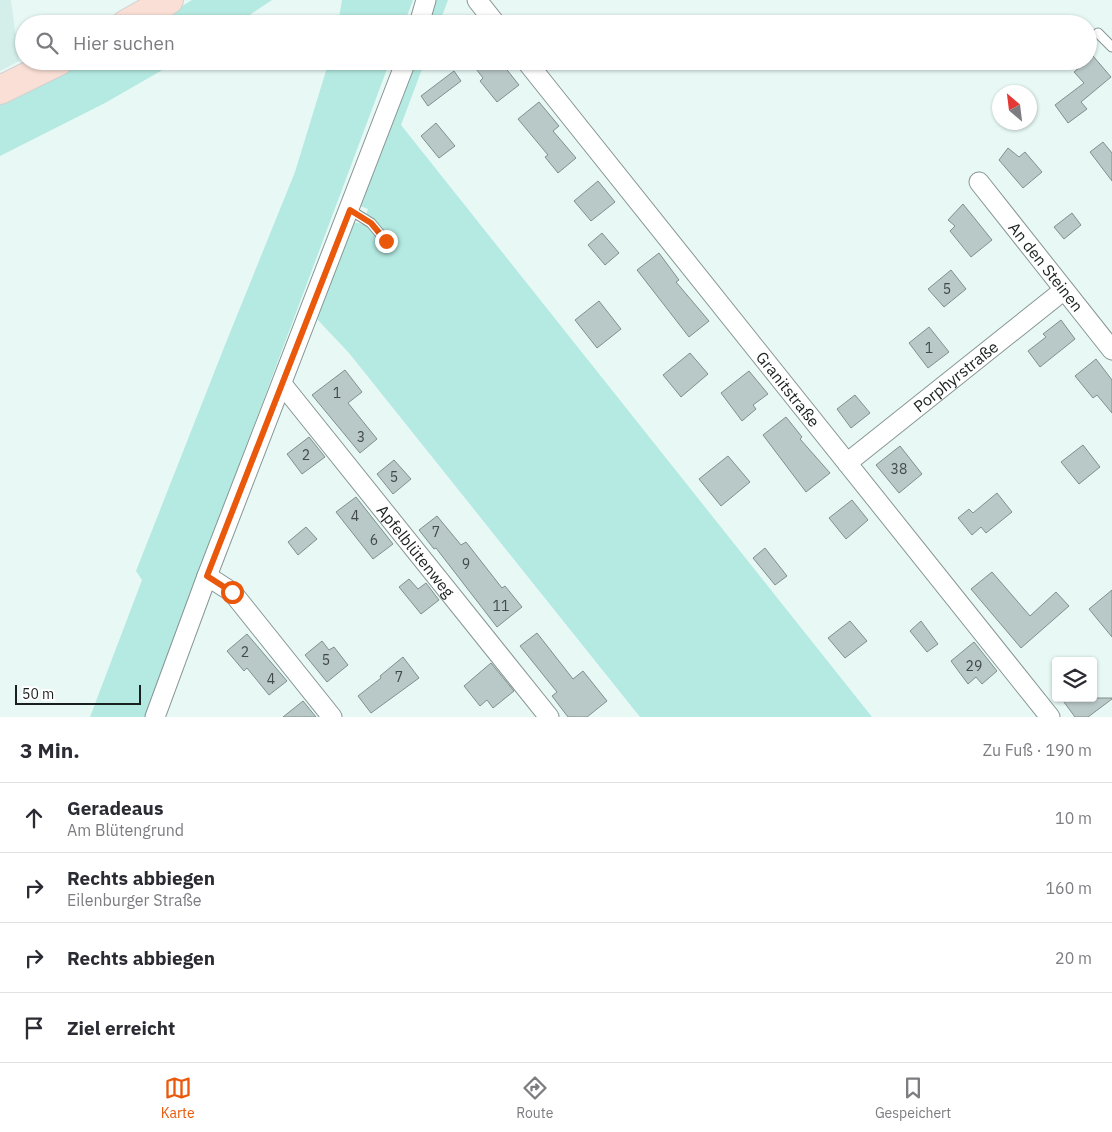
<!DOCTYPE html>
<html lang="de">
<head>
<meta charset="utf-8">
<style>
  :root { --surface:#fff; --page:#f2f2f3; --text:#2b2b33; --muted:#7c7c81; --line:#e1e1e2; --accent:#ea580c }
  body { margin:0; font-family:"IBM Plex Sans",sans-serif; background:var(--page); color:var(--text) }
  .controls { position:absolute; right:15px; bottom:15px; display:grid; overflow:hidden; border-radius:5px; box-shadow:0 1px 4px #0004 }
  .controls button { width:45px; height:45px; display:grid; place-items:center; padding:0; border:0; border-bottom:1px solid var(--line); background:var(--surface); color:var(--text); font:25px sans-serif }
  .compass { position:absolute; left:992px; top:85px; width:45px; height:45px; border-radius:50%; background:var(--surface); box-shadow:0 1px 4px #0004; rotate:332deg }
  .scale { position:absolute; left:15px; bottom:12px; width:126px; box-sizing:border-box; padding-left:5px; border:2px solid #1a201f; border-top:0; font-size:14px; line-height:18px; white-space:nowrap; color:#1a201f; -webkit-text-stroke:4px #fff; paint-order:stroke }
  .stop { position:absolute; width:15px; height:15px; margin:-11px; border:4px solid #ea580c; border-radius:50%; background:#fff }
  .stop.end { background:#ea580c; border-color:#fff; box-shadow:0 1px 5px #0008 }
  .list { margin:0; padding:0; list-style:none }
  h2 { display:flex; justify-content:space-between; align-items:center; height:65px; margin:0; padding:0 20px; font-size:21px }
  h2 small { font-size:16px; font-weight:400; color:var(--muted) }
  .list li { display:grid; grid-template-columns:32px 1fr auto; gap:15px; align-items:center; box-sizing:border-box; height:70px; padding:0 20px; border-top:1px solid var(--line) }
  .list b { display:block; font-size:19px; white-space:nowrap }
  .list p { margin:0; font-size:16px; white-space:nowrap; color:var(--muted) }
  .list em { font-size:16px; font-style:normal; color:var(--muted) }
  .icon { flex:none; width:28px; height:28px; fill:none; stroke:currentColor; stroke-width:2; stroke-linecap:round; stroke-linejoin:round }
  .map { position:relative; flex:none; width:1112px; height:717px; overflow:hidden }
  .search { position:absolute; background:var(--surface); box-shadow:0 1px 4px #0004; left:15px; right:15px; top:15px; height:55px; display:flex; align-items:center; gap:12px; box-sizing:border-box; padding:0 18px; border-radius:28px; color:var(--muted); font-size:19px }
  .sheet { height:345px; background:var(--surface) }
  nav { display:flex; justify-content:space-around; align-items:center; box-sizing:border-box; height:70px; border-top:1px solid var(--line); background:var(--surface); font-size:14px; color:var(--muted) }
  nav a { display:grid; justify-items:center; gap:2px }
  nav .on { color:var(--accent) }
  .map>svg:first-child { display:block }
  .built { fill:#d4eeea }
  .green { fill:#b4eae2 }
  .building { fill:#b9c9c7; stroke:#81908e }
  .lines { fill:none; stroke-linecap:round; stroke-linejoin:round }
  .service-casing { stroke:#879694; stroke-width:11 }
  .minor-casing { stroke:#879694; stroke-width:21 }
  .primary-casing { stroke:#d1d2d2; stroke-width:30 }
  .service { stroke:#fff; stroke-width:9 }
  .minor { stroke:#fff; stroke-width:19 }
  .primary { stroke:#f9dfd5; stroke-width:28 }
  .route { stroke:#ea580c; stroke-width:6 }
  .labels { text-anchor:middle; dominant-baseline:central; stroke-width:4; stroke-linejoin:round; paint-order:stroke }
  .number-label { font-size:14px; fill:#424a49 }
  .street-label { font-size:16px; fill:#1a201f; stroke:#fff }
</style>
</head>
<body>
<div class="map">
<svg width="1112" height="717" viewBox="0 0 1112 717">
  <rect width="100%" height="100%" fill="#e7f8f5"/>
  <path class="built" d="M0,0h11l8,61 -19,10z"/>
  <g class="green">
    <path d="M192,0h80l-36,24h-84z"/>
    <path d="M342,0h71l-9,24h-66z"/>
    <path d="M435,0h13l-9,24h-13z"/>
    <path d="M82,61h96l-73,42 -105,53v-54z"/>
    <path d="M329,61h61l-245,656h-55l52,-137 -6,-9 89,-226 70,-173z"/>
    <path d="M413,61h12l-24,64 471,592h-232l-291,-364 -32,-34 36,-97 10,2 5,-15 -8,-3z"/>
  </g>
  <g class="building">
    <path d="M1093,56l18,21 -30,25 6,7 -19,14 -13,-18 29,-22 -10,-11z"/>
    <path d="M470,61h30l19,24 -22,17 -17,-21 3,-3z"/>
    <path d="M454,71l7,10 -33,25 -7,-10z"/>
    <path d="M539,102l20,24 -6,5 23,27 -18,15 -13,-16 3,-2 -30,-36z"/>
    <path d="M436,123l19,23 -16,12 -18,-22z"/>
    <path d="M1103,142l9,11v28l-22,-29z"/>
    <path d="M1008,148l11,9 6,-5 17,20 -19,16 -24,-28z"/>
    <path d="M598,181l17,21 -24,19 -17,-20z"/>
    <path d="M963,204l29,36 -21,17 -21,-26 5,-5 -7,-6z"/>
    <path d="M1072,213l9,12 -17,14 -10,-12z"/>
    <path d="M602,233l17,20 -14,12 -17,-20z"/>
    <path d="M659,253l20,27 -3,2 33,39 -20,16 -52,-67z"/>
    <path d="M951,270l15,19 -22,18 -16,-18z"/>
    <path d="M599,301l22,28 -24,19 -22,-28z"/>
    <path d="M1061,320l14,19 -35,28 -12,-16 18,-14 -3,-3z"/>
    <path d="M929,327l20,25 -21,16 -19,-25z"/>
    <path d="M690,353l18,21 -27,23 -18,-22z"/>
    <path d="M1096,359l16,21v33l-15,-18 -4,3 -18,-22z"/>
    <path d="M345,370l17,22 -14,11 29,36 -17,14 -48,-58z"/>
    <path d="M749,371l19,23 -15,11 3,4 -14,12 -21,-28z"/>
    <path d="M855,395l15,18 -19,15 -14,-19z"/>
    <path d="M786,417l16,20 -2,2 30,34 -24,19 -43,-57z"/>
    <path d="M309,437l16,20 -23,17 -15,-20z"/>
    <path d="M1083,445l17,22 -21,17 -18,-22z"/>
    <path d="M900,446l22,28 -23,19 -23,-28z"/>
    <path d="M728,456l22,26 -29,24 -22,-27z"/>
    <path d="M394,460l17,19 -18,15 -16,-20z"/>
    <path d="M997,493l15,19 -26,21 -5,-6 -9,8 -14,-17 11,-9 4,4z"/>
    <path d="M356,497l37,47 -20,15 -37,-47z"/>
    <path d="M852,500l16,20 -22,19 -17,-21z"/>
    <path d="M437,516l24,29 5,-3 36,46 3,-2 17,21 -25,20 -61,-79 -2,1 -15,-19z"/>
    <path d="M306,527l11,12 -19,16 -10,-13z"/>
    <path d="M765,548l22,28 -12,9 -22,-27z"/>
    <path d="M992,572l38,44 26,-24 13,14 -48,42 -50,-59z"/>
    <path d="M409,579l9,10 8,-6 13,17 -18,14 -22,-27z"/>
    <path d="M1112,590v47l-23,-28z"/>
    <path d="M850,621l17,20 -22,17 -17,-20z"/>
    <path d="M921,621l17,23 -11,8 -17,-21z"/>
    <path d="M537,633l36,46 10,-8 24,30 -20,16h-19l-16,-21 5,-4 -37,-46z"/>
    <path d="M247,634l40,47 -18,14 -22,-27 -3,3 -17,-20z"/>
    <path d="M322,641l7,9 5,-3 14,18 -21,17 -22,-27z"/>
    <path d="M974,642l23,29 -15,13 -6,-7 -8,7 -17,-23z"/>
    <path d="M403,657l16,21 -48,35 -13,-17 23,-18 -1,-2z"/>
    <path d="M491,663l23,28 -21,17 -6,-8 -7,6 -16,-20z"/>
    <path d="M1061,698h51v1l-24,18h-13z"/>
    <path d="M303,701l13,16h-33z"/>
  </g>
  <g class="lines">
    <g class="service-casing">
      <g id="service">
        <path d="M1098,33l14,14"/>
        <path d="M350,210l21,13 15,18"/>
      </g>
    </g>
    <g class="minor-casing">
      <g id="minor">
        <path d="M477,0l19,24"/>
        <path d="M419,24l7,-24"/>
        <path id="s1" d="M526,61l524,656"/>
        <path id="s2" d="M979,182l133,168"/>
        <path id="s3" d="M282,384l267,333"/>
        <path id="s4" d="M847,463l217,-173"/>
        <path d="M207,576l25,16 100,125"/>
        <path d="M155,717l52,-141 199,-515"/>
      </g>
    </g>
    <g class="primary-casing">
      <g id="primary">
        <path d="M126,24l43,-24"/>
        <path d="M0,90l59,-29"/>
      </g>
    </g>
    <use href="#service" class="service"/>
    <use href="#minor" class="minor"/>
    <use href="#primary" class="primary"/>
  </g>
  <g class="lines">
    <path class="route" d="M232,592l-25,-16 143,-366 21,13 15,18"/>
  </g>
  <g class="labels">
    <g class="number-label">
      <text x="947" y="289">5</text>
      <text x="929" y="348">1</text>
      <text x="337" y="393">1</text>
      <text x="361" y="437">3</text>
      <text x="306" y="455">2</text>
      <text x="899" y="469">38</text>
      <text x="394" y="477">5</text>
      <text x="355" y="516">4</text>
      <text x="436" y="532">7</text>
      <text x="374" y="540">6</text>
      <text x="466" y="564">9</text>
      <text x="501" y="606">11</text>
      <text x="245" y="652">2</text>
      <text x="326" y="660">5</text>
      <text x="974" y="666">29</text>
      <text x="399" y="677">7</text>
      <text x="271" y="679">4</text>
    </g>
    <g class="street-label">
      <text stroke="none"><textPath href="#s2" startOffset="108">An den Steinen</textPath></text>
      <text stroke="none"><textPath href="#s4" startOffset="139">Porphyrstraße</textPath></text>
      <text stroke="none"><textPath href="#s1" startOffset="420">Granitstraße</textPath></text>
      <text stroke="none"><textPath href="#s3" startOffset="214">Apfelblütenweg</textPath></text>
    </g>
  </g>
</svg>
<div class="controls">
<button><svg class="icon" aria-label="layers" viewBox="0 0 24 24"><path d="M12 4l9 5-9 5-9-5zM3 14l9 5 9-5"/></svg></button>
</div>
<svg class="compass" viewBox="-18 -18 36 36"><path d="M0-13l5 13h-10z" fill="#e53935"/><path d="M0 13l5-13h-10z" fill="#7c7c81"/></svg>
<div class="scale">50 m</div>
<div class="stop" style="left:232px;top:592px"></div>
<div class="stop end" style="left:386px;top:241px"></div>
<div class="search"><svg class="icon" aria-label="search" viewBox="0 0 24 24"><circle cx="10" cy="10" r="6"/><path d="M15 15l6 6"/></svg>Hier suchen</div>
</div>
<section class="sheet">
<h2>3 Min.<small>Zu Fuß · 190 m</small></h2>
<ul class="list">
<li><svg class="icon" aria-label="ahead" viewBox="0 0 24 24"><path d="M12 20V5M6 11l6-6 6 6"/></svg><div><b>Geradeaus</b><p>Am Blütengrund</p></div><em>10 m</em></li>
<li><svg class="icon" aria-label="right" viewBox="0 0 24 24"><path d="M7 20v-9h11M14 6l5 5-5 5"/></svg><div><b>Rechts abbiegen</b><p>Eilenburger Straße</p></div><em>160 m</em></li>
<li><svg class="icon" aria-label="right" viewBox="0 0 24 24"><path d="M7 20v-9h11M14 6l5 5-5 5"/></svg><div><b>Rechts abbiegen</b></div><em>20 m</em></li>
<li><svg class="icon" aria-label="arrive" viewBox="0 0 24 24"><path d="M6 21V4h12l-3 4 3 4H6"/></svg><div><b>Ziel erreicht</b></div></li>
</ul>
</section>
<nav>
<a class="on"><svg class="icon" aria-label="map" viewBox="0 0 24 24"><path d="M3 6l6-2 6 2 6-2v14l-6 2-6-2-6 2zM9 4v14M15 6v14"/></svg>Karte</a>
<a><svg class="icon" aria-label="directions" viewBox="0 0 24 24"><path d="M12 3l9 9-9 9-9-9zM9 14v-3h6M13 9l2 2-2 2"/></svg>Route</a>
<a><svg class="icon" aria-label="saved" viewBox="0 0 24 24"><path d="M7 4h10v16l-5-4-5 4z"/></svg>Gespeichert</a>
</nav>
</body>
</html>
